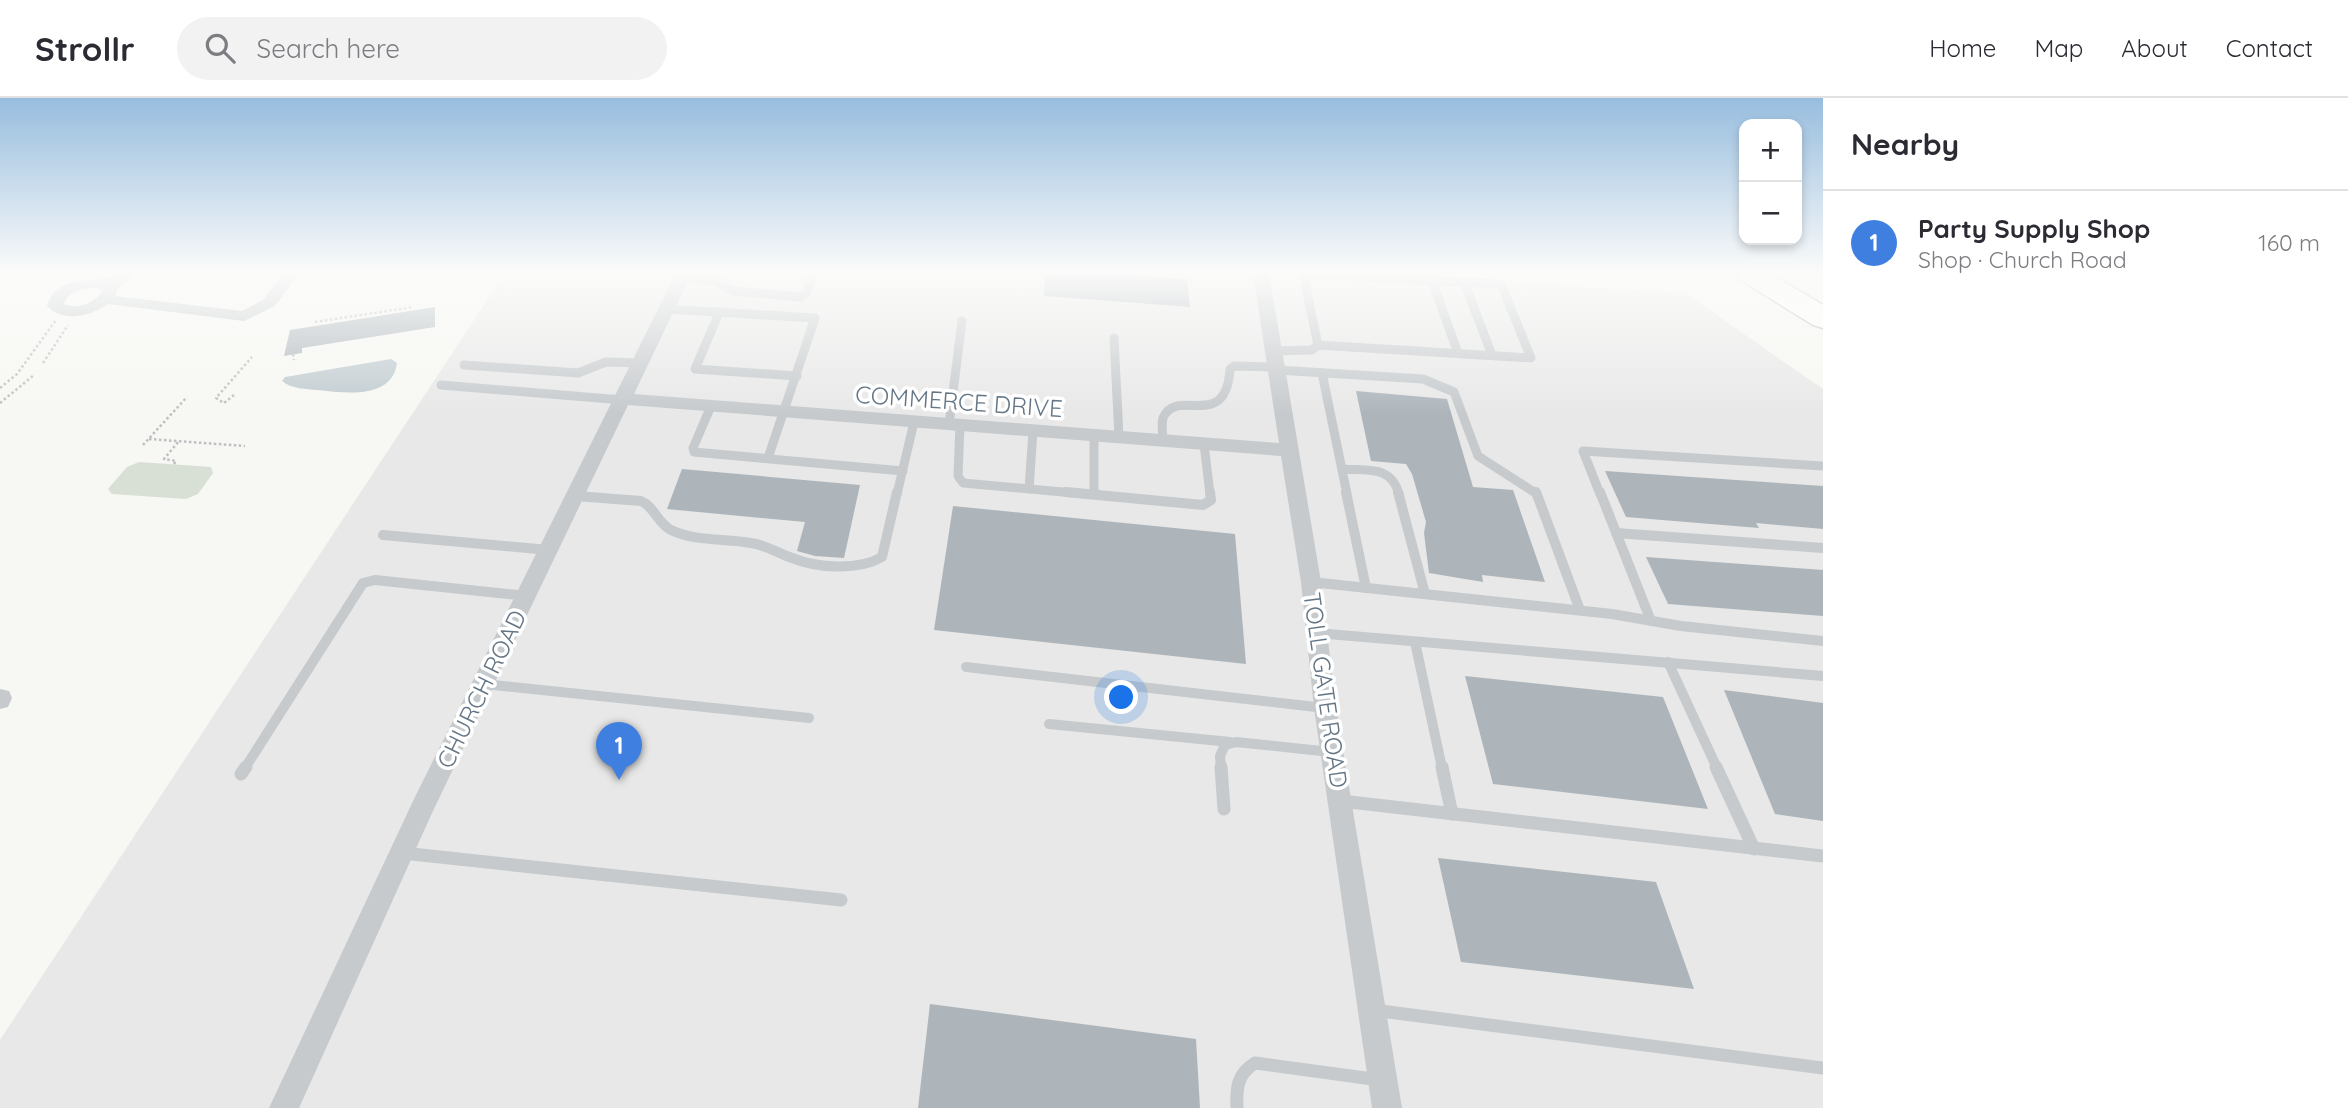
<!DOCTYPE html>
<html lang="en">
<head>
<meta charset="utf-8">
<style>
  :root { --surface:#fff; --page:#f2f2f3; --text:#2b2b33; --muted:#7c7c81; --line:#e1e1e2; --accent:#111827 }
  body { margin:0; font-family:Quicksand,sans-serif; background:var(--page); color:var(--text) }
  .controls { position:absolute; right:21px; top:21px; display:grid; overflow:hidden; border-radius:14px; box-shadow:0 4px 10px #0003 }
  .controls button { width:63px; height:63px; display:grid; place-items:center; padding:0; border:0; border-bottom:2px solid var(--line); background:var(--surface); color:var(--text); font:35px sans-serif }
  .you { position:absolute; left:1122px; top:600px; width:24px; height:24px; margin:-18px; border:5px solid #fff; border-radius:50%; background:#1a73e8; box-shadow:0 0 0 10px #1a73e833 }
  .badge { display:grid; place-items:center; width:46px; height:46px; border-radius:50%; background:var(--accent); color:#fff; font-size:23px; font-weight:700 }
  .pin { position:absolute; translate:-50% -58px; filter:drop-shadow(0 2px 4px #0008) }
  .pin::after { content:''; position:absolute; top:37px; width:24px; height:21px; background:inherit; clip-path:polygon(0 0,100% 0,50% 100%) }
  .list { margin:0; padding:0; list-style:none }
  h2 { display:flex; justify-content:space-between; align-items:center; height:91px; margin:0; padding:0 28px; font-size:30px }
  h2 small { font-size:23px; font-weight:400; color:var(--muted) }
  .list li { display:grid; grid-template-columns:46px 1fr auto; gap:21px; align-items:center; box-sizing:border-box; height:105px; padding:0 28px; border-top:2px solid var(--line) }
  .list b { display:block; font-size:26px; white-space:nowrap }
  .list p { margin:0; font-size:23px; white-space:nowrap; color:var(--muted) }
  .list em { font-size:23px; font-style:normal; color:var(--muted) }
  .icon { flex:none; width:38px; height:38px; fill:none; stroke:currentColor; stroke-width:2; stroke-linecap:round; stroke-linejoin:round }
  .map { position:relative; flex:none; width:1823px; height:1010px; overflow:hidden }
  header { display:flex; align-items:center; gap:42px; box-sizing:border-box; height:98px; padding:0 35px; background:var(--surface); border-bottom:2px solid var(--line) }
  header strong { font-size:33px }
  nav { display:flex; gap:38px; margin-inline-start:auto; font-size:24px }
  .search { width:490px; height:63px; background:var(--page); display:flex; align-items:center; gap:18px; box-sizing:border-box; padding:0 24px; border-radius:38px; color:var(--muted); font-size:26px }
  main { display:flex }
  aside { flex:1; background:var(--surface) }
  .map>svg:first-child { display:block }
  .built { fill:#e7e8e7 }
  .green { fill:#d8dfd4 }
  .water { fill:#bfcacf }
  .building { fill:#adb5bb }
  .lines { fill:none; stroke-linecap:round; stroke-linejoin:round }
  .highway-casing { stroke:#b8bcbf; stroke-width:3 }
  .path { stroke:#bdc0c2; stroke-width:2.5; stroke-dasharray:2.5 2.5; stroke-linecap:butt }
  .lane-far2 { stroke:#c6cacd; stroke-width:9 }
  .lane-far1 { stroke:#c6cacd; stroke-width:10 }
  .lane { stroke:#c6cacd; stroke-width:13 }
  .street { fill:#c6cacd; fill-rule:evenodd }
  .highway { fill:#fff; fill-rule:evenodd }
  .labels { text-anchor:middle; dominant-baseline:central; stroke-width:7; stroke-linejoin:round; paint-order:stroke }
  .street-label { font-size:24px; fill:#647686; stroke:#fff }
</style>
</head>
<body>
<header>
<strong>Strollr</strong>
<div class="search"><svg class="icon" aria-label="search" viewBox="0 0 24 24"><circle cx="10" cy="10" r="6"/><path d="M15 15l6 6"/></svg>Search here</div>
<nav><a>Home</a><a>Map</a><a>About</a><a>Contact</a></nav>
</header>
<main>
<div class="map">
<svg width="1823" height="1010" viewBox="0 0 1823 1010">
  <rect width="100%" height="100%" fill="#f7f7f3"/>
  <path class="built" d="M505,175h860l320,20 138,96v719h-1823v-68z"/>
  <path class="green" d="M139,364l72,5 2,6 -15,21 -12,5 -74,-5 -4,-5 19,-22z"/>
  <path class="water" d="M391,261l6,4c-5,37 -52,30 -79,27 -12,-1 -26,-1 -36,-9l3,-4z"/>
  <g class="building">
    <path d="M1045,175h49l93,6 3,28 -146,-11z"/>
    <path d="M435,209v20l-133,21v5l-18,3 6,-26z"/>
    <path d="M1356,293l91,8 26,88 40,3 32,92 -63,-7 1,7 -54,-9 -5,-40 2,-11 -14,-48 -6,-10 -35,-3z"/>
    <path d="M682,371l178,16 -16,73 -29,-2 -18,-5 8,-29 -138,-13z"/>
    <path d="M1605,373l218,15v43l-67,-6 3,5 -133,-11z"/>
    <path d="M953,408l282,28 11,130 -312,-34z"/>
    <path d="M1646,459l177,13v46l-155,-12z"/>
    <path d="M1465,578l198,21 45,112 -215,-25z"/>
    <path d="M1724,592l99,13v118l-48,-7z"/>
    <path d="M1438,760l218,24 38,107 -233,-27z"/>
    <path d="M930,906l266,35 4,69h-282z"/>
  </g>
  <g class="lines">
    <g class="highway-casing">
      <path id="highway" d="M1735,175h34l54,32v23l-10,-3 -74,-46z"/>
    </g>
    <g class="path">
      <path d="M31,175l5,4"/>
      <path d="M315,224l98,-15"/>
      <path d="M293,256l1,6"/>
      <path d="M43,265l25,-38"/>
      <path d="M0,290l17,-14 39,-54"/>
      <path d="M234,297l-10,8 -8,-5 36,-41"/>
      <path d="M0,305l34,-28"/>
      <path d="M149,341l96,7"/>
      <path d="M143,347l44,-48"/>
      <path d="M174,366l2,-3 -12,-2 15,-18"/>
    </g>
    <g class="lane-far2">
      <path d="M1304,176l115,6"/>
      <path d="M682,180l33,3 18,10 68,6 6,-5 6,-19"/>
      <path d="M1432,183l26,72"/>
      <path d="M1464,184l28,73"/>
      <path d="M667,211l148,9 -47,140"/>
      <path d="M719,215l-24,56 102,7"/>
      <path d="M1114,240l5,99"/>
      <path d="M1318,247l213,13 -30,-74 -82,-4 -2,-7"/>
      <path d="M1274,253l38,-1 6,-5 -15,-72"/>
      <path d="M464,267l114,8 28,-11 35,1"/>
      <path d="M1277,272l146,9 31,13 24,64 59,38"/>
      <path d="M1322,275l25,121"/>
      <path d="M441,287l181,15"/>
      <path d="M711,308l-18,42 1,4 209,19"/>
      <path d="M949,326l13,-103"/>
      <path d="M960,327l-2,51 5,7 122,11"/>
      <path d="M1094,337v59"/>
      <path d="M1163,343c0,-7 -2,-16 0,-23 13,-32 63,15 67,-49l4,-3 43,1"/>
      <path d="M1204,346l6,50"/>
      <path d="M1342,371c26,2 49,-4 57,25"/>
      <path d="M1029,391l4,-58"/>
      <path d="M897,396l17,-72"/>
      <path d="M1600,396l-17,-43 240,15"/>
    </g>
    <g class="lane-far1">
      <path d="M1066,394l137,13 8,-5 -1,-8"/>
      <path d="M1346,394l20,96"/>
      <path d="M1398,394l27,102"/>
      <path d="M1536,394l44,118"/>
      <path d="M1600,394l51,129"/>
      <path d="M576,398l65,5c14,6 16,22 30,29 25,12 54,8 80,13 15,2 27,10 41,15 25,10 66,13 90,-1l15,-65"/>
      <path d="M1616,435l207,15"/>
      <path d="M383,437l166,15"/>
      <path d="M1311,484l301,32 69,12 142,15"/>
      <path d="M1316,535l507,43"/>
      <path d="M1415,544l27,126"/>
      <path d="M1668,564l49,106"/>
      <path d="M966,569l359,41"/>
      <path d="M484,586l325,34"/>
      <path d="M1049,626l181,18"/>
      <path d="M245,670l118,-185 12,-3 152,16"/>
      <path d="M1221,670l-1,-12 5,-11 11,-3 95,10"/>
    </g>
    <g class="lane">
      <path d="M1221,669l3,42"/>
      <path d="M1442,669l10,47"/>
      <path d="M1716,669l38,82"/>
      <path d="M241,676l5,-7"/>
      <path d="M1341,703l482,55"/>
      <path d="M402,755l439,47"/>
      <path d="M1373,912l450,58"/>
      <path d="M1237,1010c-1,-19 0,-34 18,-45l125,17"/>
    </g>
    <g class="street">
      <path d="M120,175h18l-20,15 -3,8 127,15 21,-11 20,-27h16l-24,33 -31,15 -136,-17c-17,12 -45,19 -61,2 11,-36 51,-19 73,-33zM97,190l6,3c-10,12 -24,19 -39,13 4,-14 20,-16 33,-16z"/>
      <path d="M676,175h16l-58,121 645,49 -26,-170h16l52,309 15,126 66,400h-30l-58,-400 -13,-126 -20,-126 -653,-51 -196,408 -133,295h-30l145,-309z"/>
      <path d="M0,591l9,2 3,7 -4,9 -8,2z"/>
    </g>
    <use href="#highway" class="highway"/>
  </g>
  <linearGradient id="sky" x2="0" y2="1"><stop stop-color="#97bdde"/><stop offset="0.55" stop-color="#fbfbfa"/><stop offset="1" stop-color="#fbfbfa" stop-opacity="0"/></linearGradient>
  <rect width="1823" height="316" fill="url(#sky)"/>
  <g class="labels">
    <g class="street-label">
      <text transform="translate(959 303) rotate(4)">COMMERCE DRIVE</text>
      <text transform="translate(481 591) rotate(-64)">CHURCH ROAD</text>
      <text transform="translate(1326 592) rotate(82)">TOLL GATE ROAD</text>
    </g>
  </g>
</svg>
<div class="controls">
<button>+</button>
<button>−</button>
</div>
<div class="you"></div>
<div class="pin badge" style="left:619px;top:682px;background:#3f7fe0">1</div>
</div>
<aside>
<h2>Nearby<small></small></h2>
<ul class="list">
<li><span class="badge" style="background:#3f7fe0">1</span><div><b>Party Supply Shop</b><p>Shop · Church Road</p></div><em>160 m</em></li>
</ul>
</aside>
</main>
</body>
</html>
